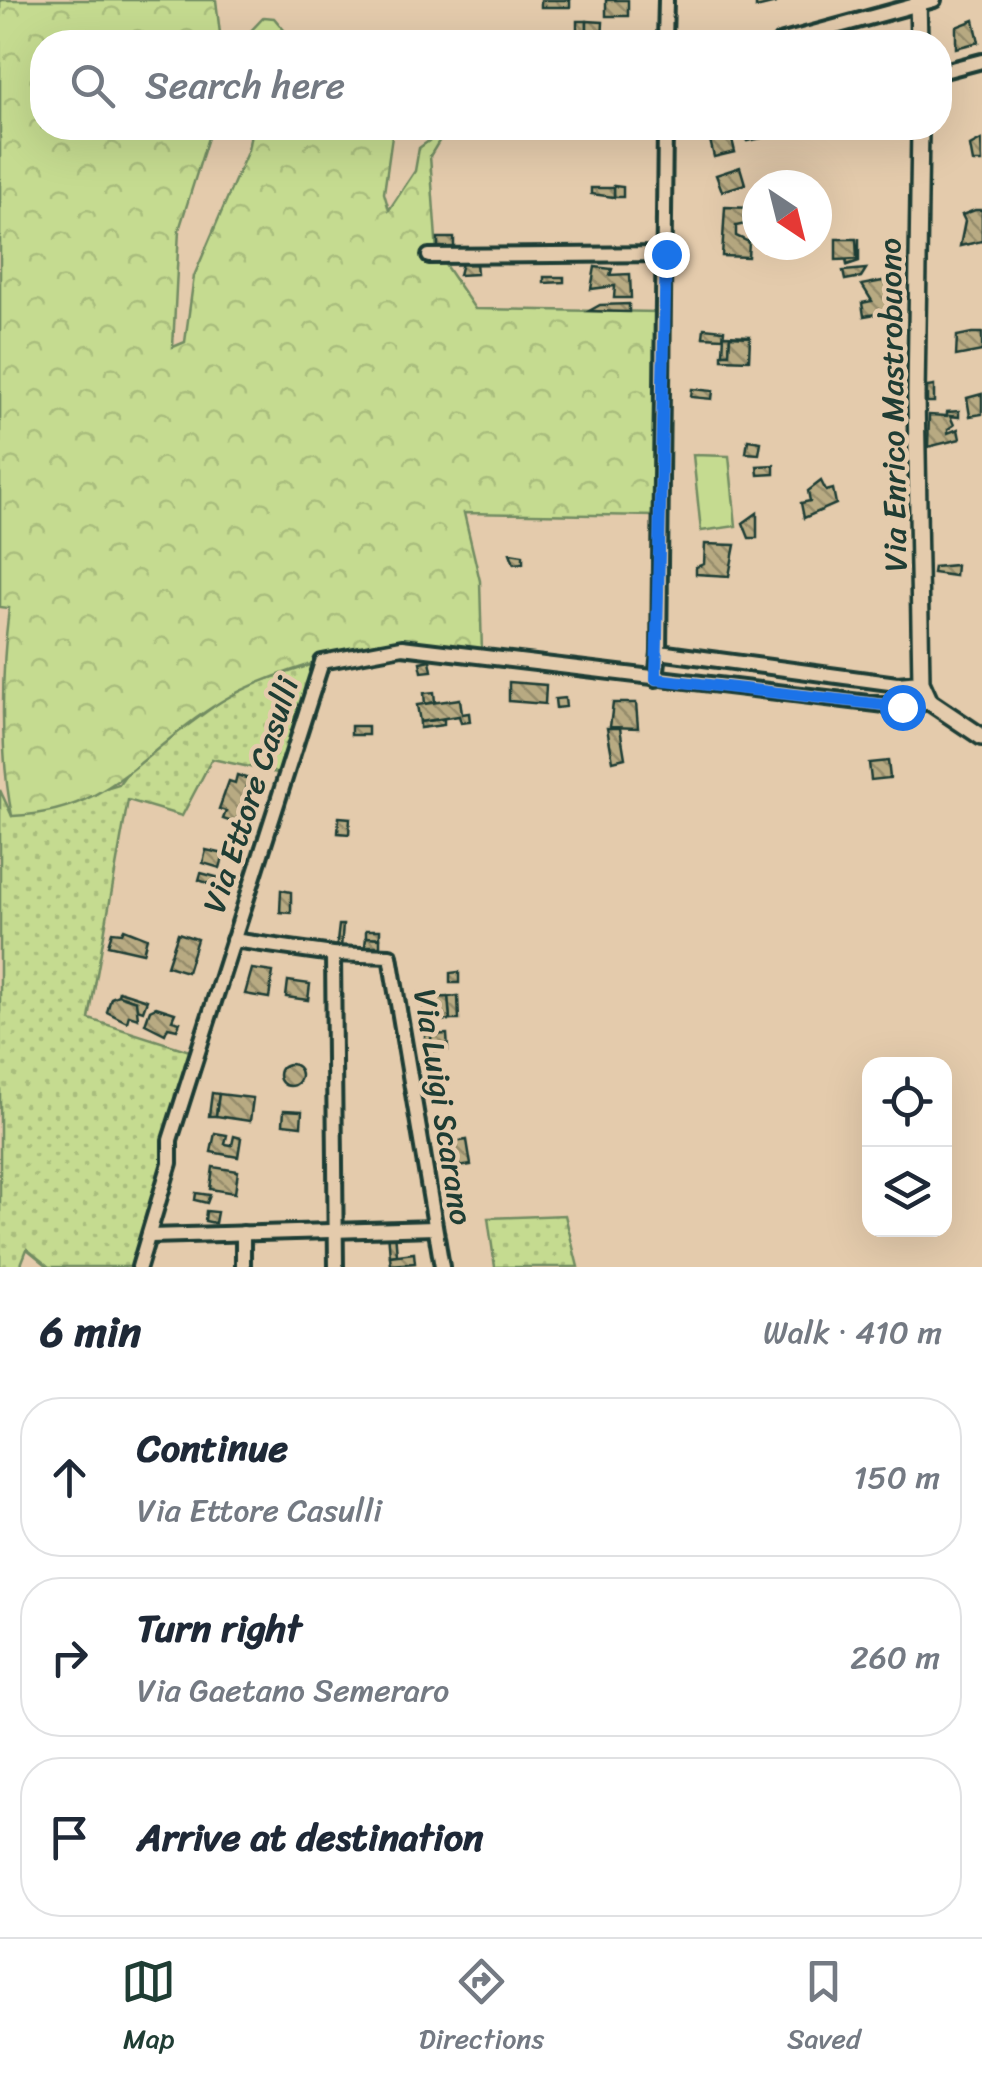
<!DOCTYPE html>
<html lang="en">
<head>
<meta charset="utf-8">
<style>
  :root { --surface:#fff; --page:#f2f2f3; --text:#1f2937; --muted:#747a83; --line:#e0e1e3; --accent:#1f3d34 }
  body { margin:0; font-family:Sriracha,sans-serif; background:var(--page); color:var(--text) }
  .controls { position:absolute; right:30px; bottom:30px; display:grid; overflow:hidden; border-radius:20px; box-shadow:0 10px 40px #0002 }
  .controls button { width:90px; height:90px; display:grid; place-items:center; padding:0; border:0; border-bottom:2px solid var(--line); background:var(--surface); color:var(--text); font:50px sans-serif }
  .compass { position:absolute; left:742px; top:170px; width:90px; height:90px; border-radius:50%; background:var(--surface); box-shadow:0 10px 40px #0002; rotate:145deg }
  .stop { position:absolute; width:30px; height:30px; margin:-22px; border:8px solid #1a73e8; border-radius:50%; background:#fff }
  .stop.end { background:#1a73e8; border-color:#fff; box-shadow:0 2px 10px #0008 }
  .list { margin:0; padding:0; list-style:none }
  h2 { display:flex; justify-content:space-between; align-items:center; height:130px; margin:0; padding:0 40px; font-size:42px }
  h2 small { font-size:32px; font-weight:400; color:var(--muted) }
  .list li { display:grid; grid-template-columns:65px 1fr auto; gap:30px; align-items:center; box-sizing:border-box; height:160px; margin:0 20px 20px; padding:0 20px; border:2px solid var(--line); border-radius:40px }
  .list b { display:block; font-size:38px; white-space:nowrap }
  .list p { margin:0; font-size:32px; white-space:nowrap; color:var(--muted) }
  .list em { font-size:32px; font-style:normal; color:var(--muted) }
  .icon { flex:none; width:55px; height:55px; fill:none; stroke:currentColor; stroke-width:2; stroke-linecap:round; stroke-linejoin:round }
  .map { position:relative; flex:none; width:982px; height:1267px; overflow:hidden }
  .search { position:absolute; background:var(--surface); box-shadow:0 10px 40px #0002; left:30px; right:30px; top:30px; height:110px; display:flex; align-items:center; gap:25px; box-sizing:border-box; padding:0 35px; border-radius:40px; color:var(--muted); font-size:38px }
  .sheet { height:670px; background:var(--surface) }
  nav { display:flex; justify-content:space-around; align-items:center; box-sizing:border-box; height:140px; border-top:2px solid var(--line); background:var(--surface); font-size:28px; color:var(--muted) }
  nav a { display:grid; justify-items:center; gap:5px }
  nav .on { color:var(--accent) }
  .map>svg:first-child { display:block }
  .grass { fill:url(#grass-dots); stroke:#728c62; stroke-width:2.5 }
  .forest { fill:url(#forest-crowns); stroke:#728c62; stroke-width:2.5 }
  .green { fill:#c5db90; stroke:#728c62; stroke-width:2.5 }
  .building { fill:url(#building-back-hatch); stroke:#1f3d34; stroke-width:2.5 }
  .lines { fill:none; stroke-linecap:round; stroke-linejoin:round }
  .minor-casing { stroke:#1f3d34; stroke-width:20 }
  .tertiary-casing { stroke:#1f3d34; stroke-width:22 }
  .minor { stroke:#e4cbac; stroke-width:12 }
  .tertiary { stroke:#e4cbac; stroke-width:15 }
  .route { stroke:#1a73e8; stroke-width:12 }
  .labels { text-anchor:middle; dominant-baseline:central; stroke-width:9; stroke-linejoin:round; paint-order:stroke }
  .street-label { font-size:32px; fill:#1f3d34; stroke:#e4cbac }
</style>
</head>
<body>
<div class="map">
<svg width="982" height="1267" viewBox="0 0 982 1267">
  <defs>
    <pattern id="grass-dots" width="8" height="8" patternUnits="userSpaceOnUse" patternTransform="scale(2.5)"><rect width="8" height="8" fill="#c5db90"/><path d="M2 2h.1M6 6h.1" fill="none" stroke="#a9bd7d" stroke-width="1.8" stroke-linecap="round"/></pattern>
    <pattern id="forest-crowns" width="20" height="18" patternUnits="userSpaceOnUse" patternTransform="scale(2.5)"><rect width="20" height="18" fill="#c5db90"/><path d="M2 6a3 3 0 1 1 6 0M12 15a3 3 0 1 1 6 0" fill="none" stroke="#a9bd7d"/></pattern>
    <pattern id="building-back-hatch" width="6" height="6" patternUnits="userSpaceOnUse" patternTransform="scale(2.5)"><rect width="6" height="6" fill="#b8aa82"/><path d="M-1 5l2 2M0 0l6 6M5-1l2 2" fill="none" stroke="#958c6b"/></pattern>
  </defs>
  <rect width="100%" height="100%" fill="#e4cbac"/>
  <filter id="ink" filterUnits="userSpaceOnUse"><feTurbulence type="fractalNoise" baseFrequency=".01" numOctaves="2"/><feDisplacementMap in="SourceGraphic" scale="20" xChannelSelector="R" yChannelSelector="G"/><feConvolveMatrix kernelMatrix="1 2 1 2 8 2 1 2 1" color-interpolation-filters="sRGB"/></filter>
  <g filter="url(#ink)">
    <g class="grass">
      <path d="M323,661l-41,113 -70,-15 -30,57 -54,-16 -39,219 104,33 -61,215h-83l-22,-18 -7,18h-20v-477l12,26 107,-32 12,-17 90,-66 28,-16z"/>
      <path d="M565,1215l13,52h-83l-7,-49z"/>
    </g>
    <g class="forest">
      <path d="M0,0h216l5,42h-179v86h169l-32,102 -6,117 12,-5 9,-66 54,-126 4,-22h135l5,8 -8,57 5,17 26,-39 4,-23 28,-20 -17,28 7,97 38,56 184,3 -2,204 -193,-3 16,68 2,72c-26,-3 -52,-7 -77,-7 -46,-1 -144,31 -183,55 -81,49 -108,111 -210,115 -12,-60 -11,-143 -3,-208l-9,-1z"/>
      <path d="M264,17l10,1 20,24h-46l-1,-7z"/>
    </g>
    <path class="green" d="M693,455l36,1 7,70 -35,5z"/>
    <g class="building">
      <rect x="541" y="0" width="29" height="7"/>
      <rect x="606" y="0" width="22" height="16"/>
      <path d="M756,0h20v3l-20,5z"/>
      <path d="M974,20l5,22 -23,6v-21z"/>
      <rect x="577" y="21" width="10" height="10"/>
      <path d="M587,21l16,1 -1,18 -28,-1v-8h13z"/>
      <path d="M680,35l37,1v6h-37z"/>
      <path d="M578,128h28l-3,4h-25z"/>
      <path d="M738,128l26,2 2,7 -19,4z"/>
      <path d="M731,135l4,17 -21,5 -4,-17z"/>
      <path d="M981,140l1,22h-9l-3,-16z"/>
      <path d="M740,167l5,17 -23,7 -6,-16z"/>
      <path d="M614,186l9,1v10h-9z"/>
      <path d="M591,188h23v9l-23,-3z"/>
      <path d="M725,207l26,1 -1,15 -14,3v10l13,6 -1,15 -26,-1z"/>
      <path d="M975,210h7v31l-22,5 5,-25 -3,-6z"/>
      <rect x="438" y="238" width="16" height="11"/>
      <path d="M859,238v23l-12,4 -1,-5 11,-1z"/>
      <path d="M836,239h20l1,20 -21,1z"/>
      <path d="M476,262l1,12 -18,1 3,-12z"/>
      <path d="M595,267l17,2 -2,6 20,-1 1,24h-17l1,-12 -24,3z"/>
      <path d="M866,269l-5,8 -16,3 -2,-9z"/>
      <path d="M544,277h20v5l-20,1z"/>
      <path d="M893,279l2,11 -8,1 6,20 -29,5 -2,-13 10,-2 -10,-16z"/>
      <path d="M629,304v8l-40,-1 11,-6z"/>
      <path d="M704,328l20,2 -1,8 -20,-1z"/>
      <path d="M972,333h10v18l-26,5 1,-20z"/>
      <path d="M724,335l27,1h-21l-1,18h-6z"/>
      <path d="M730,336l20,1 -1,23 -27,-1v-5h7z"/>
      <path d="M934,386v16h-7v-15z"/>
      <path d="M692,389l21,2 -1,8 -21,-2z"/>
      <path d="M982,394v20l-12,2 -3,-18z"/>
      <path d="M959,411v6l-9,-1 4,9 -6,4v4l10,-4 2,10 -32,8 1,-32 18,1v-4z"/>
      <path d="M748,440l13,2 -2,12 -13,-1z"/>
      <path d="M774,465v9l-16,1 -1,-9z"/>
      <path d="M821,481l5,10 7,-2 3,15 -32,14 -3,-15 9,-2 -2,-10z"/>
      <path d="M757,513v25h-8l-6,-15z"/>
      <path d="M705,544l30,1 -6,31 -33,-2v-7l8,-3z"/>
      <path d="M510,553l13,2v8l-9,1z"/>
      <path d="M956,565l-1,11 -22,-3 1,-6z"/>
      <path d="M430,660l2,11 -10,1 -2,-10z"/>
      <path d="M509,682l37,3 -1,19 -36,-3z"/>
      <path d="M434,692l1,10 -10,2 -1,-11z"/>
      <path d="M565,698l1,9 -10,1 -1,-9z"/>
      <path d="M460,699l2,15 7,-1 1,9 -9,1 -2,-7 -39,6 -3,-17z"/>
      <path d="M613,703h23l2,25 -28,-1z"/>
      <path d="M444,719v6l-24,3v-6z"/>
      <rect x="351" y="726" width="17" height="9"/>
      <path d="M607,728h13l5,30 -12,3z"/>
      <path d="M888,761l2,17 -19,2 -2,-17z"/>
      <path d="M237,775l12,4 -5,14 4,1 -13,29 -12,-4 3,-8 -7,-2 10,-28 6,2z"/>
      <path d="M339,817l11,1 -1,16 -11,-1z"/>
      <path d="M206,850l18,4 -4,14 -17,-5z"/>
      <path d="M201,873l26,7 -2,10 -26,-10z"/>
      <path d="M281,890l10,2v21l-11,-1z"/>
      <path d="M339,925h4l-2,23 -5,3z"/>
      <path d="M124,929l23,9 -4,15 -35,-8 4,-13 10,1z"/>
      <path d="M366,930h14v8l-14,-1z"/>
      <path d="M178,933l19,6 -10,33 -20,-6z"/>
      <path d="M366,937l14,1v8h-15z"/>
      <path d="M252,969l21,3 -4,26 -24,-4z"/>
      <path d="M459,972v11h-9v-10z"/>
      <path d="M288,981l22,3 -2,16 -22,-3z"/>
      <path d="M119,991l28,9 -4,11 -9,-3 2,-7 -18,-6z"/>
      <path d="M118,995l18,6 2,17 -9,-3 -2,7 -20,-10 4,-14z"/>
      <path d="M458,996l1,24h-9l-2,-23z"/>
      <path d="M448,997l2,23 -21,1 -1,-23z"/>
      <path d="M423,998h5l1,23h-5z"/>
      <path d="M156,1007l19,6 -3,7 8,2 -3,7 -9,-2 -3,7 -20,-10 5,-14z"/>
      <path d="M425,1034l6,1 1,16h-7z"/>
      <path d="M447,1034l1,16 -16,1 -1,-16z"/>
      <circle cx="290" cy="1075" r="11"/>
      <path d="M212,1093l7,1 -3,22h-7z"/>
      <path d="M219,1094l34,4 -3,23 -34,-5z"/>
      <path d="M284,1110l18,1 -1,15 -18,-2z"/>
      <path d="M215,1133l12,2 -2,9 7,1 2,-9 7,2 -3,19 -27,-5z"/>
      <path d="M467,1140l4,25 -19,3 -5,-25z"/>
      <path d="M213,1167l25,4 -3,22 -25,-4z"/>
      <path d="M196,1193l14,2 -3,8 -12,-3z"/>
      <path d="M206,1211l11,1 -2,11 -10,-2z"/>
      <path d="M388,1232h7l2,23 -7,1z"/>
      <path d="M414,1253l1,10 -24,2 -1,-9z"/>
    </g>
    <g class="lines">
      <g class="minor-casing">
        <g id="minor">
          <path d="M665,42l1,-42"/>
          <path d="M780,42l154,-42"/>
          <path d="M940,72l42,-11"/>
          <path d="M429,256l237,-2"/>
          <path d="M659,652l6,-524"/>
          <path d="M656,679l3,-27 238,32 24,-2"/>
          <path d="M233,940l100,14 57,2 52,311"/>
          <path d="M333,954l3,313"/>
          <path d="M243,1233v34"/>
          <path d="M150,1236l285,-8"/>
          <path d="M139,1267l31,-104v-23l152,-478 80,-15 500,60 28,-5"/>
        </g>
      </g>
      <g class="tertiary-casing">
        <g id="tertiary">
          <path d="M918,0l1,42"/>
          <path d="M920,128l-4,268 5,286 9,20 52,35"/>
        </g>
      </g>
      <use href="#minor" class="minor"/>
      <use href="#tertiary" class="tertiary"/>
    </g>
  </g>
  <g class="lines" filter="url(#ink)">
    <path class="route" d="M666,254l-10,425 246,28"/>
  </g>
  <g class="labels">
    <g class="street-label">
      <text transform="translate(893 405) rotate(-91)">Via Enrico Mastrobuono</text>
      <text transform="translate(251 795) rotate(-72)">Via Ettore Casulli</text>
      <text transform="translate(443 1107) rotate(81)">Via Luigi Scarano</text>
    </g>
  </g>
</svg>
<div class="controls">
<button><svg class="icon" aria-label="locate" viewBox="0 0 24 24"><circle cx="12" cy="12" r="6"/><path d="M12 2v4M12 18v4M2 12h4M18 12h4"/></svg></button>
<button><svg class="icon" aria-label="layers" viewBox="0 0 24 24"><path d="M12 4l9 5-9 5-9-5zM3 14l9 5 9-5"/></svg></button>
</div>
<svg class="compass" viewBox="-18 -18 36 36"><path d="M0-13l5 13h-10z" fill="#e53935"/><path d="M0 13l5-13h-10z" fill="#747a83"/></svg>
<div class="stop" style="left:902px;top:707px"></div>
<div class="stop end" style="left:666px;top:254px"></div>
<div class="search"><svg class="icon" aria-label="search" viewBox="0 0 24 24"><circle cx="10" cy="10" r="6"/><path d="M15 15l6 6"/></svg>Search here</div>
</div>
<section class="sheet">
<h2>6 min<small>Walk · 410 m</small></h2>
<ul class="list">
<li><svg class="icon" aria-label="ahead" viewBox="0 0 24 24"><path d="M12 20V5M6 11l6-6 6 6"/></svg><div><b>Continue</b><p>Via Ettore Casulli</p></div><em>150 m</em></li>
<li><svg class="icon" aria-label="right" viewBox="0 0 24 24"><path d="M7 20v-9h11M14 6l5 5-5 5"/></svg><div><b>Turn right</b><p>Via Gaetano Semeraro</p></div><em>260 m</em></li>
<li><svg class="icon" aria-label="arrive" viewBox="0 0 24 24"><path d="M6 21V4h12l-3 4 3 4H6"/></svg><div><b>Arrive at destination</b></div></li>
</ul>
</section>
<nav>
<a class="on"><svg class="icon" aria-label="map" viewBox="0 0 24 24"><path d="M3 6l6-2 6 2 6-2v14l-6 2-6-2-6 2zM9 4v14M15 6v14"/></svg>Map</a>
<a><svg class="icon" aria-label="directions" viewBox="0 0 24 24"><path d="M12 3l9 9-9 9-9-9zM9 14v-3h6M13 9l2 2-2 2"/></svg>Directions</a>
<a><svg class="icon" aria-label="saved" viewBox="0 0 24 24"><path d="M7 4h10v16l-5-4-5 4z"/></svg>Saved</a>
</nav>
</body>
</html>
